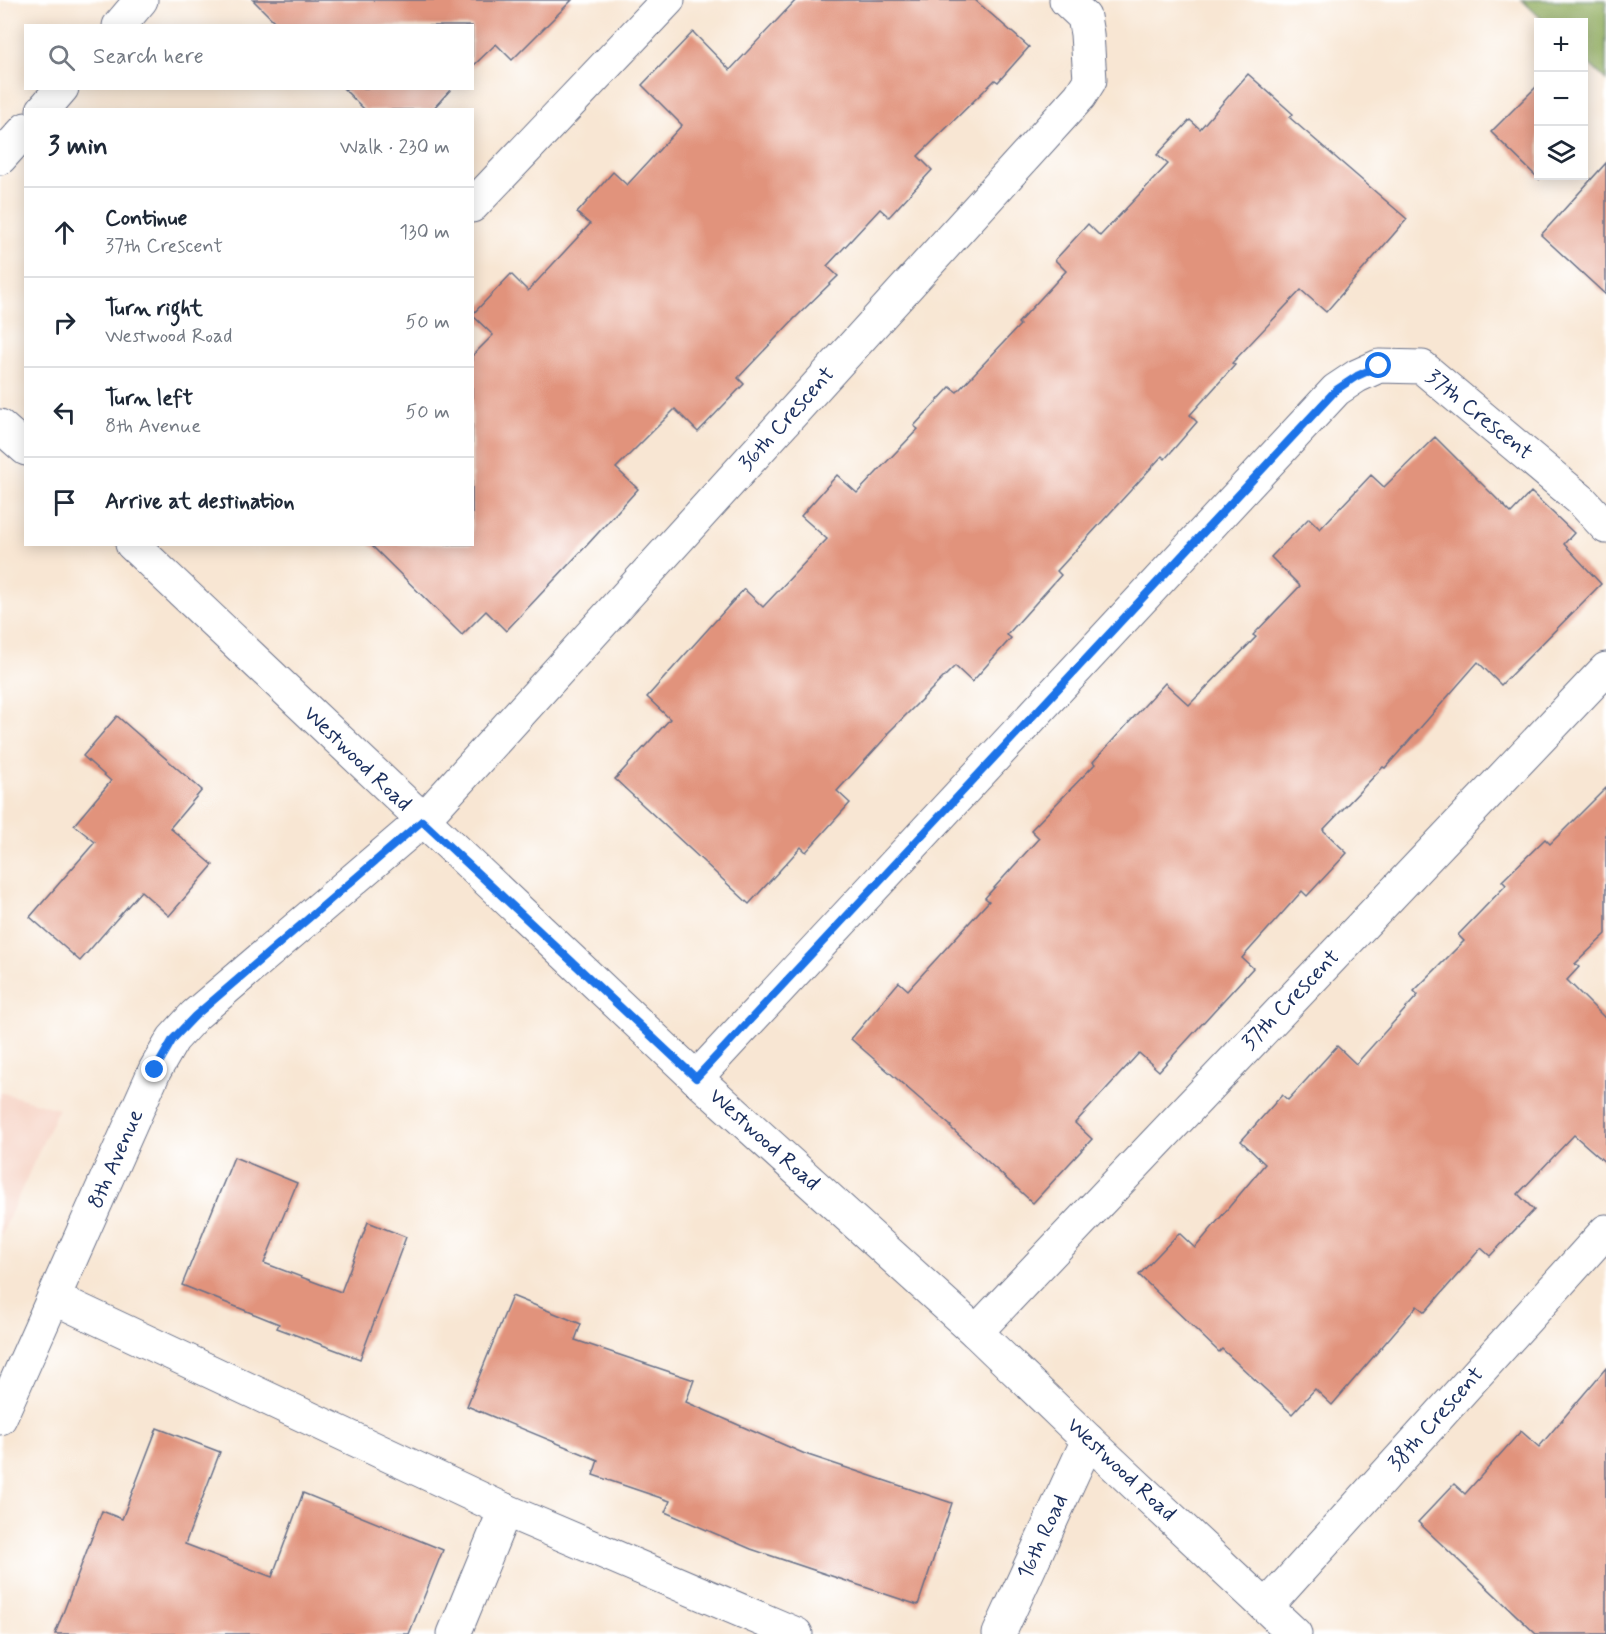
<!DOCTYPE html>
<html lang="en">
<head>
<meta charset="utf-8">
<style>
  :root { --surface:#fff; --page:#f2f2f3; --text:#1f2937; --muted:#747a83; --line:#e0e1e3 }
  body { margin:0; font-family:Mynerve,sans-serif; background:var(--page); color:var(--text) }
  .controls { position:absolute; right:18px; top:18px; display:grid; overflow:hidden; border-radius:0px; box-shadow:0 3px 15px #0003 }
  .controls button { width:54px; height:54px; display:grid; place-items:center; padding:0; border:0; border-bottom:2px solid var(--line); background:var(--surface); color:var(--text); font:30px sans-serif }
  .stop { position:absolute; width:18px; height:18px; margin:-14px; border:4px solid #1a73e8; border-radius:50%; background:#fff }
  .stop.end { background:#1a73e8; border-color:#fff; box-shadow:0 2px 6px #0008 }
  .list { margin:0; padding:0; list-style:none }
  h2 { display:flex; justify-content:space-between; align-items:center; height:78px; margin:0; padding:0 24px; font-size:26px }
  h2 small { font-size:20px; font-weight:400; color:var(--muted) }
  .list li { display:grid; grid-template-columns:39px 1fr auto; gap:18px; align-items:center; box-sizing:border-box; height:90px; padding:0 24px; border-top:2px solid var(--line) }
  .list b { display:block; font-size:22px; white-space:nowrap }
  .list p { margin:0; font-size:20px; white-space:nowrap; color:var(--muted) }
  .list em { font-size:20px; font-style:normal; color:var(--muted) }
  .icon { flex:none; width:33px; height:33px; fill:none; stroke:currentColor; stroke-width:2; stroke-linecap:round; stroke-linejoin:round }
  .map { position:relative; flex:none; width:1606px; height:1634px; overflow:hidden }
  .search { position:absolute; background:var(--surface); box-shadow:0 3px 15px #0003; left:24px; top:24px; width:450px; height:66px; display:flex; align-items:center; gap:15px; box-sizing:border-box; padding:0 21px; border-radius:0px; color:var(--muted); font-size:22px }
  .panel { position:absolute; background:var(--surface); box-shadow:0 3px 15px #0003; left:24px; top:108px; width:450px; height:438px; border-radius:0px }
  .map>svg:first-child { display:block }
  .built { fill:#f6d2c3 }
  .forest { fill:#92ae60; stroke:#566e5f; stroke-width:1.5 }
  .building { fill:#e1937b }
  .lines { fill:none; stroke-linecap:round; stroke-linejoin:round }
  .minor-casing { stroke:#686f87; stroke-width:35 }
  .minor { stroke:#fff; stroke-width:33 }
  .route { stroke:#1a73e8; stroke-width:8 }
  .labels { text-anchor:middle; dominant-baseline:central; stroke-width:6; stroke-linejoin:round; paint-order:stroke }
  .street-label { font-size:22px; fill:#1b2f5e; stroke:#fff }
</style>
</head>
<body>
<div class="map">
<svg width="1606" height="1634" viewBox="0 0 1606 1634">
  <rect width="100%" height="100%" fill="#fff"/>
  <filter id="ink" filterUnits="userSpaceOnUse"><feTurbulence type="fractalNoise" baseFrequency=".0167" numOctaves="2"/><feDisplacementMap in="SourceGraphic" scale="12" xChannelSelector="R" yChannelSelector="G"/><feConvolveMatrix kernelMatrix="1 2 1 2 8 2 1 2 1" color-interpolation-filters="sRGB"/></filter>
  <filter id="wash" filterUnits="userSpaceOnUse"><feTurbulence type="fractalNoise" baseFrequency=".008" numOctaves="4" result="noise"/><feDisplacementMap in="SourceGraphic" scale="24" xChannelSelector="R" yChannelSelector="G"/><feGaussianBlur stdDeviation="1.35" result="paint"/><feColorMatrix in="noise" values="0 0 0 0 0 0 0 0 0 0 0 0 0 0 0 0 0 1.4 0 .05"/><feComposite in="paint" operator="in"/></filter>
  <g filter="url(#wash)">
    <rect width="100%" height="100%" fill="#f8e6d3"/>
    <path class="built" d="M0,1092l58,17 -58,128z"/>
    <path class="forest" d="M1522,0h84v80l-22,-21v-37h-39z"/>
    <g id="blocks">
      <g class="building">
        <path d="M253,0h319l-60,60 -16,-16 -24,23v-41h-193z"/>
        <path d="M796,0h179l54,47 -31,35 -3,-2 -77,76 14,14 -43,47 -9,-8 -53,57 11,10 -44,43 -56,59 6,6 -46,48 -23,-23 -59,59 22,21 -50,55 -82,87 -20,-20 -24,24 -92,-91h102v-188l21,-21 -21,-20 39,-41 17,17 62,-67 -13,-11 36,-41 14,13 55,-60 -40,-40 51,-53 37,38z"/>
        <path d="M1248,74l45,40 -3,4 117,101 -81,93 -25,-22 -69,73 3,2 -45,50 7,7 -32,37 -3,-3 -105,115 4,4 -54,60 4,3 -39,44 -17,-16 -68,68 1,1 -51,56 13,12 -44,49 -5,-5 -52,57 -134,-125 55,-60 -23,-22 97,-108 19,18 64,-68 -26,-23 36,-41 20,18 61,-64 -4,-3 36,-39 7,5 63,-67 -2,-2 48,-52 -11,-11 33,-36 12,12 68,-72 -11,-9 33,-35 10,9z"/>
        <path d="M1539,84v95l-48,-47z"/>
        <path d="M343,88h109l-20,22h-67z"/>
        <path d="M1606,163v132l-65,-60z"/>
        <path d="M1435,437l76,76 20,-21 43,41 -10,11 37,40 -100,101 -23,-23 -93,106 -2,-1 -60,63 24,23 -40,43 -5,-5 -60,67 11,10 -94,103 -20,-18 -64,70 17,16 -59,64 -83,-76 1,-1 -100,-87 48,-57 9,8 81,-89 -4,-3 54,-60 -8,-8 64,-66 -2,-2 72,-79 24,22 67,-68 -3,-2 47,-49 -29,-29 38,-39 11,11 51,-54 13,12z"/>
        <path d="M117,716l85,74 -32,38 43,37 -44,51 -28,-25 -61,70 -50,-44 65,-75 -21,-17 37,-44 -28,-25z"/>
        <path d="M1606,788v146l-31,30 4,3 -12,13 39,39v144l-32,-28 -56,59 16,16 -44,46 -9,-8 -56,64 -8,-6 -85,99 -17,-16 -23,25 -70,-65 -3,3 -80,-77 40,-42 16,15 70,-84 -24,-23 41,-46 6,5 49,-54 19,18 62,-69 -4,-4 50,-50 -6,-6 48,-50 -4,-4 43,-42 5,5z"/>
        <path d="M234,1157l63,26 -33,80 77,29 27,-70 38,15 -46,122 -83,-31 2,-4 -97,-39z"/>
        <path d="M512,1296l69,28 -6,16 119,40 -8,22 119,52 147,49 -34,102 -167,-56 -86,-37 5,-11 -77,-26 5,-15 -131,-54z"/>
        <path d="M1606,1368v266h-70l-118,-112 36,-38 11,10 56,-63 18,16z"/>
        <path d="M157,1428l63,24 -35,92 87,33 31,-84 140,57 -34,84h-354l47,-123 20,8z"/>
      </g>
    </g>
  </g>
  <g filter="url(#ink)">
    <use href="#blocks" fill-opacity="0" stroke="#686f87" stroke-width="1.5"/>
    <g class="lines">
      <g class="minor-casing">
        <g id="minor">
          <path d="M119,26l22,-26"/>
          <path d="M43,110l19,-22"/>
          <path d="M0,158l26,-29"/>
          <path d="M472,206l196,-206"/>
          <path d="M0,426l26,23"/>
          <path d="M132,544l564,534 280,254 112,108 207,194"/>
          <path d="M696,1078l640,-688 21,-14 22,-10 43,1 160,134 24,26"/>
          <path d="M54,1298l451,212 291,124"/>
          <path d="M976,1332l630,-663"/>
          <path d="M0,1418l155,-348 18,-31 22,-24 227,-194 658,-725 10,-16 -3,-46 -3,-17 -18,-17"/>
          <path d="M1267,1606l339,-375"/>
          <path d="M454,1634l51,-124"/>
          <path d="M999,1634l89,-194"/>
        </g>
      </g>
      <use href="#minor" class="minor"/>
    </g>
  </g>
  <g class="lines" filter="url(#ink)">
    <path class="route" d="M155,1070l18,-31 22,-23 227,-195 274,257 640,-688 21,-14 22,-10"/>
  </g>
  <g class="labels">
    <g class="street-label">
      <text transform="translate(1479 415) rotate(39)">37th Crescent</text>
      <text transform="translate(787 419) rotate(-48)">36th Crescent</text>
      <text transform="translate(357 759) rotate(44)">Westwood Road</text>
      <text transform="translate(1291 1000) rotate(-46)">37th Crescent</text>
      <text transform="translate(764 1140) rotate(42)">Westwood Road</text>
      <text transform="translate(116 1159) rotate(-66)">8th Avenue</text>
      <text transform="translate(1436 1419) rotate(-48)">38th Crescent</text>
      <text transform="translate(1121 1470) rotate(43)">Westwood Road</text>
      <text transform="translate(1043 1537) rotate(-65)">16th Road</text>
    </g>
  </g>
</svg>
<div class="controls">
<button>+</button>
<button>−</button>
<button><svg class="icon" aria-label="layers" viewBox="0 0 24 24"><path d="M12 4l9 5-9 5-9-5zM3 14l9 5 9-5"/></svg></button>
</div>
<div class="stop" style="left:1379px;top:366px"></div>
<div class="stop end" style="left:155px;top:1070px"></div>
<div class="search"><svg class="icon" aria-label="search" viewBox="0 0 24 24"><circle cx="10" cy="10" r="6"/><path d="M15 15l6 6"/></svg>Search here</div>
<section class="panel">
<h2>3 min<small>Walk · 230 m</small></h2>
<ul class="list">
<li><svg class="icon" aria-label="ahead" viewBox="0 0 24 24"><path d="M12 20V5M6 11l6-6 6 6"/></svg><div><b>Continue</b><p>37th Crescent</p></div><em>130 m</em></li>
<li><svg class="icon" aria-label="right" viewBox="0 0 24 24"><path d="M7 20v-9h11M14 6l5 5-5 5"/></svg><div><b>Turn right</b><p>Westwood Road</p></div><em>50 m</em></li>
<li><svg class="icon" aria-label="left" viewBox="0 0 24 24"><path d="M17 20v-9H6M10 6l-5 5 5 5"/></svg><div><b>Turn left</b><p>8th Avenue</p></div><em>50 m</em></li>
<li><svg class="icon" aria-label="arrive" viewBox="0 0 24 24"><path d="M6 21V4h12l-3 4 3 4H6"/></svg><div><b>Arrive at destination</b></div></li>
</ul>
</section>
</div>
</body>
</html>
